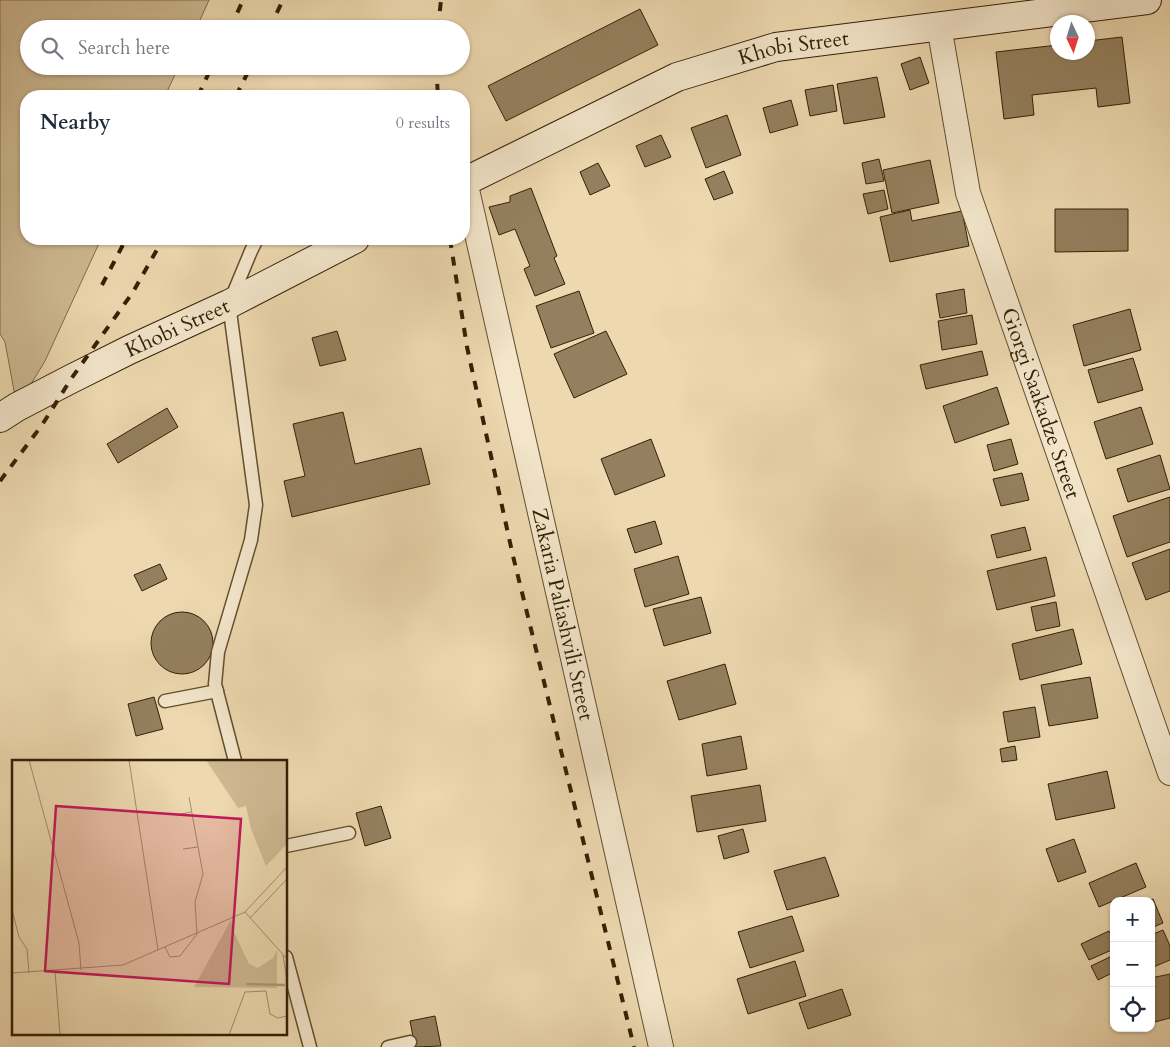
<!DOCTYPE html>
<html lang="en">
<head>
<meta charset="utf-8">
<style>
  :root { --surface:#fff; --page:#f2f2f3; --text:#1f2937; --muted:#747a83; --line:#e0e1e3 }
  body { margin:0; font-family:Cardo,serif; background:var(--page); color:var(--text) }
  .controls { position:absolute; right:15px; bottom:15px; display:grid; overflow:hidden; border-radius:10px; box-shadow:0 1px 4px #0004 }
  .controls button { width:45px; height:45px; display:grid; place-items:center; padding:0; border:0; border-bottom:1px solid var(--line); background:var(--surface); color:var(--text); font:25px sans-serif }
  .compass { position:absolute; left:1050px; top:15px; width:45px; height:45px; border-radius:50%; background:var(--surface); box-shadow:0 1px 4px #0004; rotate:176deg }
  .list { margin:0; padding:0; list-style:none }
  h2 { display:flex; justify-content:space-between; align-items:center; height:65px; margin:0; padding:0 20px; font-size:21px }
  h2 small { font-size:16px; font-weight:400; color:var(--muted) }
  .icon { flex:none; width:28px; height:28px; fill:none; stroke:currentColor; stroke-width:2; stroke-linecap:round; stroke-linejoin:round }
  .map { position:relative; flex:none; width:1170px; height:1047px; overflow:hidden }
  .search { position:absolute; background:var(--surface); box-shadow:0 1px 4px #0004; left:20px; top:20px; width:450px; height:55px; display:flex; align-items:center; gap:12px; box-sizing:border-box; padding:0 18px; border-radius:28px; color:var(--muted); font-size:19px }
  .panel { position:absolute; background:var(--surface); box-shadow:0 1px 4px #0004; left:20px; top:90px; width:450px; height:155px; border-radius:20px }
  .map>svg:first-child { display:block }
  .green { fill:#ceb992; stroke:#816c4c }
  .building { fill:#94805e; stroke:#342006 }
  .lines { fill:none; stroke-linecap:round; stroke-linejoin:round }
  .service-casing { stroke:#624e30; stroke-width:15 }
  .minor-casing { stroke:#624e30; stroke-width:26 }
  .secondary-casing { stroke:#342006; stroke-width:30 }
  .service { stroke:#f3e6cb; stroke-width:12 }
  .minor { stroke:#f3e6cb; stroke-width:24 }
  .secondary { stroke:#f3e6cb; stroke-width:28 }
  .rail { stroke:#342006; stroke-width:4; stroke-dasharray:9 9; stroke-linecap:butt }
  .labels { text-anchor:middle; dominant-baseline:central; stroke-width:4; stroke-linejoin:round; paint-order:stroke }
  .street-label { font-size:21px; fill:#342006; stroke:#f3e6cb }
  .inset-river { fill:none; stroke:#ae9976; stroke-width:2.5 }
  .inset-road { fill:none; stroke:#a38e6b; stroke-width:1 }
  .view { fill:#c2185b; fill-opacity:0.15; stroke:#c2185b; stroke-width:2.5 }
  .inset-edge { fill:none; stroke:#342006; stroke-width:2.5 }
</style>
</head>
<body>
<div class="map">
<svg width="1170" height="1047" viewBox="0 0 1170 1047">
  <rect width="100%" height="100%" fill="#edd8af"/>
  <filter id="stains"><feTurbulence type="fractalNoise" baseFrequency=".004" numOctaves="4"/><feColorMatrix values="0 0 0 0 .2 0 0 0 0 .09 0 0 0 0 .02 0 0 0 .5 -.17"/></filter>
  <radialGradient id="worn" r=".72"><stop offset=".6" stop-color="#630" stop-opacity="0"/><stop offset="1" stop-color="#630" stop-opacity=".3"/></radialGradient>
  <path class="green" d="M0,0h209l-13,29h-167v37h150l-14,30h-139v143h75l-56,122 -28,46 -12,-65 -5,-8z"/>
  <g class="building">
    <path d="M640,9l18,36 -152,76 -18,-35z"/>
    <path d="M1122,37l8,66 -32,4 -2,-19 -64,7 2,20 -30,4 -8,-67 62,-7v7h30v-11z"/>
    <path d="M920,57l9,26 -19,7 -9,-26z"/>
    <path d="M877,77l8,40 -41,7 -7,-40z"/>
    <path d="M833,85l4,26 -27,5 -5,-26z"/>
    <path d="M343,92v4h-51z"/>
    <path d="M791,100l7,25 -28,8 -7,-25z"/>
    <path d="M727,115l14,40 -35,13 -15,-40z"/>
    <path d="M661,135l10,22 -26,10 -9,-21z"/>
    <path d="M879,159l5,22 -18,3 -4,-21z"/>
    <path d="M930,160l9,43 -47,10 -9,-43z"/>
    <path d="M598,163l12,23 -20,9 -10,-23z"/>
    <path d="M724,171l9,22 -19,7 -9,-21z"/>
    <path d="M531,188l26,68 -3,2 11,26 -30,12 -11,-27 6,-3 -15,-37 -16,6 -10,-28 21,-5v-6z"/>
    <path d="M884,190l4,19 -20,5 -5,-20z"/>
    <path d="M1055,209h73v42l-73,1z"/>
    <path d="M910,210l2,11 50,-10 7,35 -79,16 -10,-45z"/>
    <path d="M964,289l3,24 -27,5 -4,-24z"/>
    <path d="M579,291l15,42 -43,15 -15,-42z"/>
    <path d="M1130,309l11,41 -57,16 -11,-41z"/>
    <path d="M972,315l5,29 -35,6 -4,-29z"/>
    <path d="M337,331l9,29 -26,6 -8,-28z"/>
    <path d="M606,331l21,43 -53,24 -20,-44z"/>
    <path d="M982,351l6,24 -62,14 -6,-24z"/>
    <path d="M1133,358l10,32 -45,13 -10,-33z"/>
    <path d="M997,387l12,37 -54,19 -12,-37z"/>
    <path d="M1141,407l12,37 -47,15 -12,-37z"/>
    <path d="M167,408l11,19 -60,36 -11,-19z"/>
    <path d="M343,412l12,52 66,-16 9,36 -138,33 -8,-36 21,-5 -12,-52z"/>
    <path d="M651,439l14,37 -50,19 -14,-36z"/>
    <path d="M1011,439l7,25 -24,7 -7,-26z"/>
    <path d="M1160,455l10,34 -42,13 -11,-33z"/>
    <path d="M1022,473l7,27 -28,6 -8,-27z"/>
    <path d="M1170,497v45l-43,15 -14,-41z"/>
    <path d="M655,521l7,23 -27,9 -8,-24z"/>
    <path d="M1025,527l6,23 -34,8 -6,-23z"/>
    <path d="M1170,549v42l-24,9 -14,-37z"/>
    <path d="M678,556l11,38 -44,13 -11,-38z"/>
    <path d="M1046,557l9,39 -58,14 -10,-39z"/>
    <path d="M160,564l7,15 -25,12 -8,-16z"/>
    <path d="M701,597l10,36 -47,13 -11,-37z"/>
    <path d="M1056,602l4,24 -24,5 -5,-24z"/>
    <circle cx="182" cy="643" r="31"/>
    <path d="M1073,629l9,35 -62,16 -8,-36z"/>
    <path d="M725,664l11,40 -57,16 -12,-39z"/>
    <path d="M1090,677l8,41 -49,8 -8,-41z"/>
    <path d="M154,697l9,32 -27,7 -8,-32z"/>
    <path d="M1035,707l5,30 -32,5 -5,-30z"/>
    <path d="M741,736l6,33 -40,7 -5,-32z"/>
    <path d="M1015,746l2,14 -15,2 -2,-13z"/>
    <path d="M1107,771l8,37 -59,12 -8,-36z"/>
    <path d="M760,785l6,36 -69,11 -6,-36z"/>
    <path d="M381,806l10,32 -26,8 -9,-33z"/>
    <path d="M743,829l6,23 -25,7 -6,-23z"/>
    <path d="M1074,839l12,33 -28,10 -12,-33z"/>
    <path d="M825,857l14,39 -52,14 -13,-39z"/>
    <path d="M1136,863l10,24 -47,20 -10,-24z"/>
    <path d="M1153,899l10,24 -12,5v-27h-2z"/>
    <path d="M792,916l12,35 -54,17 -12,-36z"/>
    <path d="M1163,930l7,16v14l-19,8v-33z"/>
    <path d="M1109,931l5,10v8l-25,11 -8,-16z"/>
    <path d="M1114,955v17l-16,8 -7,-14z"/>
    <path d="M795,961l11,35 -58,18 -11,-35z"/>
    <path d="M1170,974v44l-19,5v-45z"/>
    <path d="M842,989l9,26 -43,14 -9,-26z"/>
    <path d="M435,1016l6,30 -26,1 -5,-26z"/>
  </g>
  <g class="lines">
    <g class="service-casing">
      <g id="service">
        <path d="M165,701l52,-10"/>
        <path d="M235,761l-20,-77 3,-32 33,-112 5,-35 -27,-201 22,-53 6,-12"/>
        <path d="M286,846l63,-13"/>
        <path d="M286,957l24,90"/>
        <path d="M388,1047l22,-5"/>
      </g>
    </g>
    <g class="minor-casing">
      <g id="minor">
        <path id="s1" d="M939,26l29,167 202,580"/>
        <path id="s2" d="M465,181l196,866"/>
      </g>
    </g>
    <g class="secondary-casing">
      <g id="secondary">
        <path id="s3" d="M464,182l213,-105 99,-30 371,-47"/>
        <path id="s4" d="M0,418l17,-11 54,-28 58,-29 100,-46 126,-65"/>
      </g>
    </g>
    <use href="#service" class="service"/>
    <use href="#minor" class="minor"/>
    <use href="#secondary" class="secondary"/>
    <g class="rail">
      <path d="M230,29l13,-29"/>
      <path d="M269,29l14,-29"/>
      <path d="M438,29l3,-29"/>
      <path d="M436,66l2,30"/>
      <path d="M198,96l14,-30"/>
      <path d="M236,96l15,-30"/>
      <path d="M450,239l17,108 46,209 121,491"/>
      <path d="M102,285l24,-46"/>
      <path d="M0,481l42,-56 29,-46 62,-87 30,-53"/>
    </g>
  </g>
  <g class="labels">
    <g class="street-label">
      <text stroke="none"><textPath href="#s3" startOffset="358">Khobi Street</textPath></text>
      <text stroke="none"><textPath href="#s4" startOffset="199">Khobi Street</textPath></text>
      <text stroke="none"><textPath href="#s1" startOffset="392">Giorgi Saakadze Street</textPath></text>
      <text stroke="none"><textPath href="#s2" startOffset="444">Zakaria Paliashvili Street</textPath></text>
    </g>
  </g>
  <g transform="translate(12 760)">
    <rect width="275" height="275" fill="#edd8af"/>
    <path d="M194,0h81v84l-21,22 -15,-37 -5,-23 -8,2zM219,160l2,10 16,34 9,4 15,-10 4,-8v38l-83,-1z" fill="#ceb992"/>
    <path class="inset-river" d="M234,224l39,1"/>
    <path class="inset-road" d="M17,0l50,183 2,27M117,0l29,190M164,55l15,-3M171,89l15,-2M0,150l7,27 8,12 2,24M233,152l42,47M238,158l37,-39M153,187l5,10 10,-1 17,-22 -2,-32 8,-28 -14,-77M271,195l4,26M43,211l5,64M0,213l111,-8 122,-53 42,-45M217,275l16,-43 21,-1 4,23 8,4 9,-2"/>
    <path class="view" d="M44,46l185,13 -12,165 -184,-13z"/>
    <rect width="275" height="275" class="inset-edge"/>
  </g>
  <rect width="100%" height="100%" filter="url(#stains)"/>
  <rect width="100%" height="100%" fill="url(#worn)"/>
</svg>
<div class="controls">
<button>+</button>
<button>−</button>
<button><svg class="icon" aria-label="locate" viewBox="0 0 24 24"><circle cx="12" cy="12" r="6"/><path d="M12 2v4M12 18v4M2 12h4M18 12h4"/></svg></button>
</div>
<svg class="compass" viewBox="-18 -18 36 36"><path d="M0-13l5 13h-10z" fill="#e53935"/><path d="M0 13l5-13h-10z" fill="#747a83"/></svg>
<div class="search"><svg class="icon" aria-label="search" viewBox="0 0 24 24"><circle cx="10" cy="10" r="6"/><path d="M15 15l6 6"/></svg>Search here</div>
<section class="panel">
<h2>Nearby<small>0 results</small></h2>
<ul class="list">
</ul>
</section>
</div>
</body>
</html>
